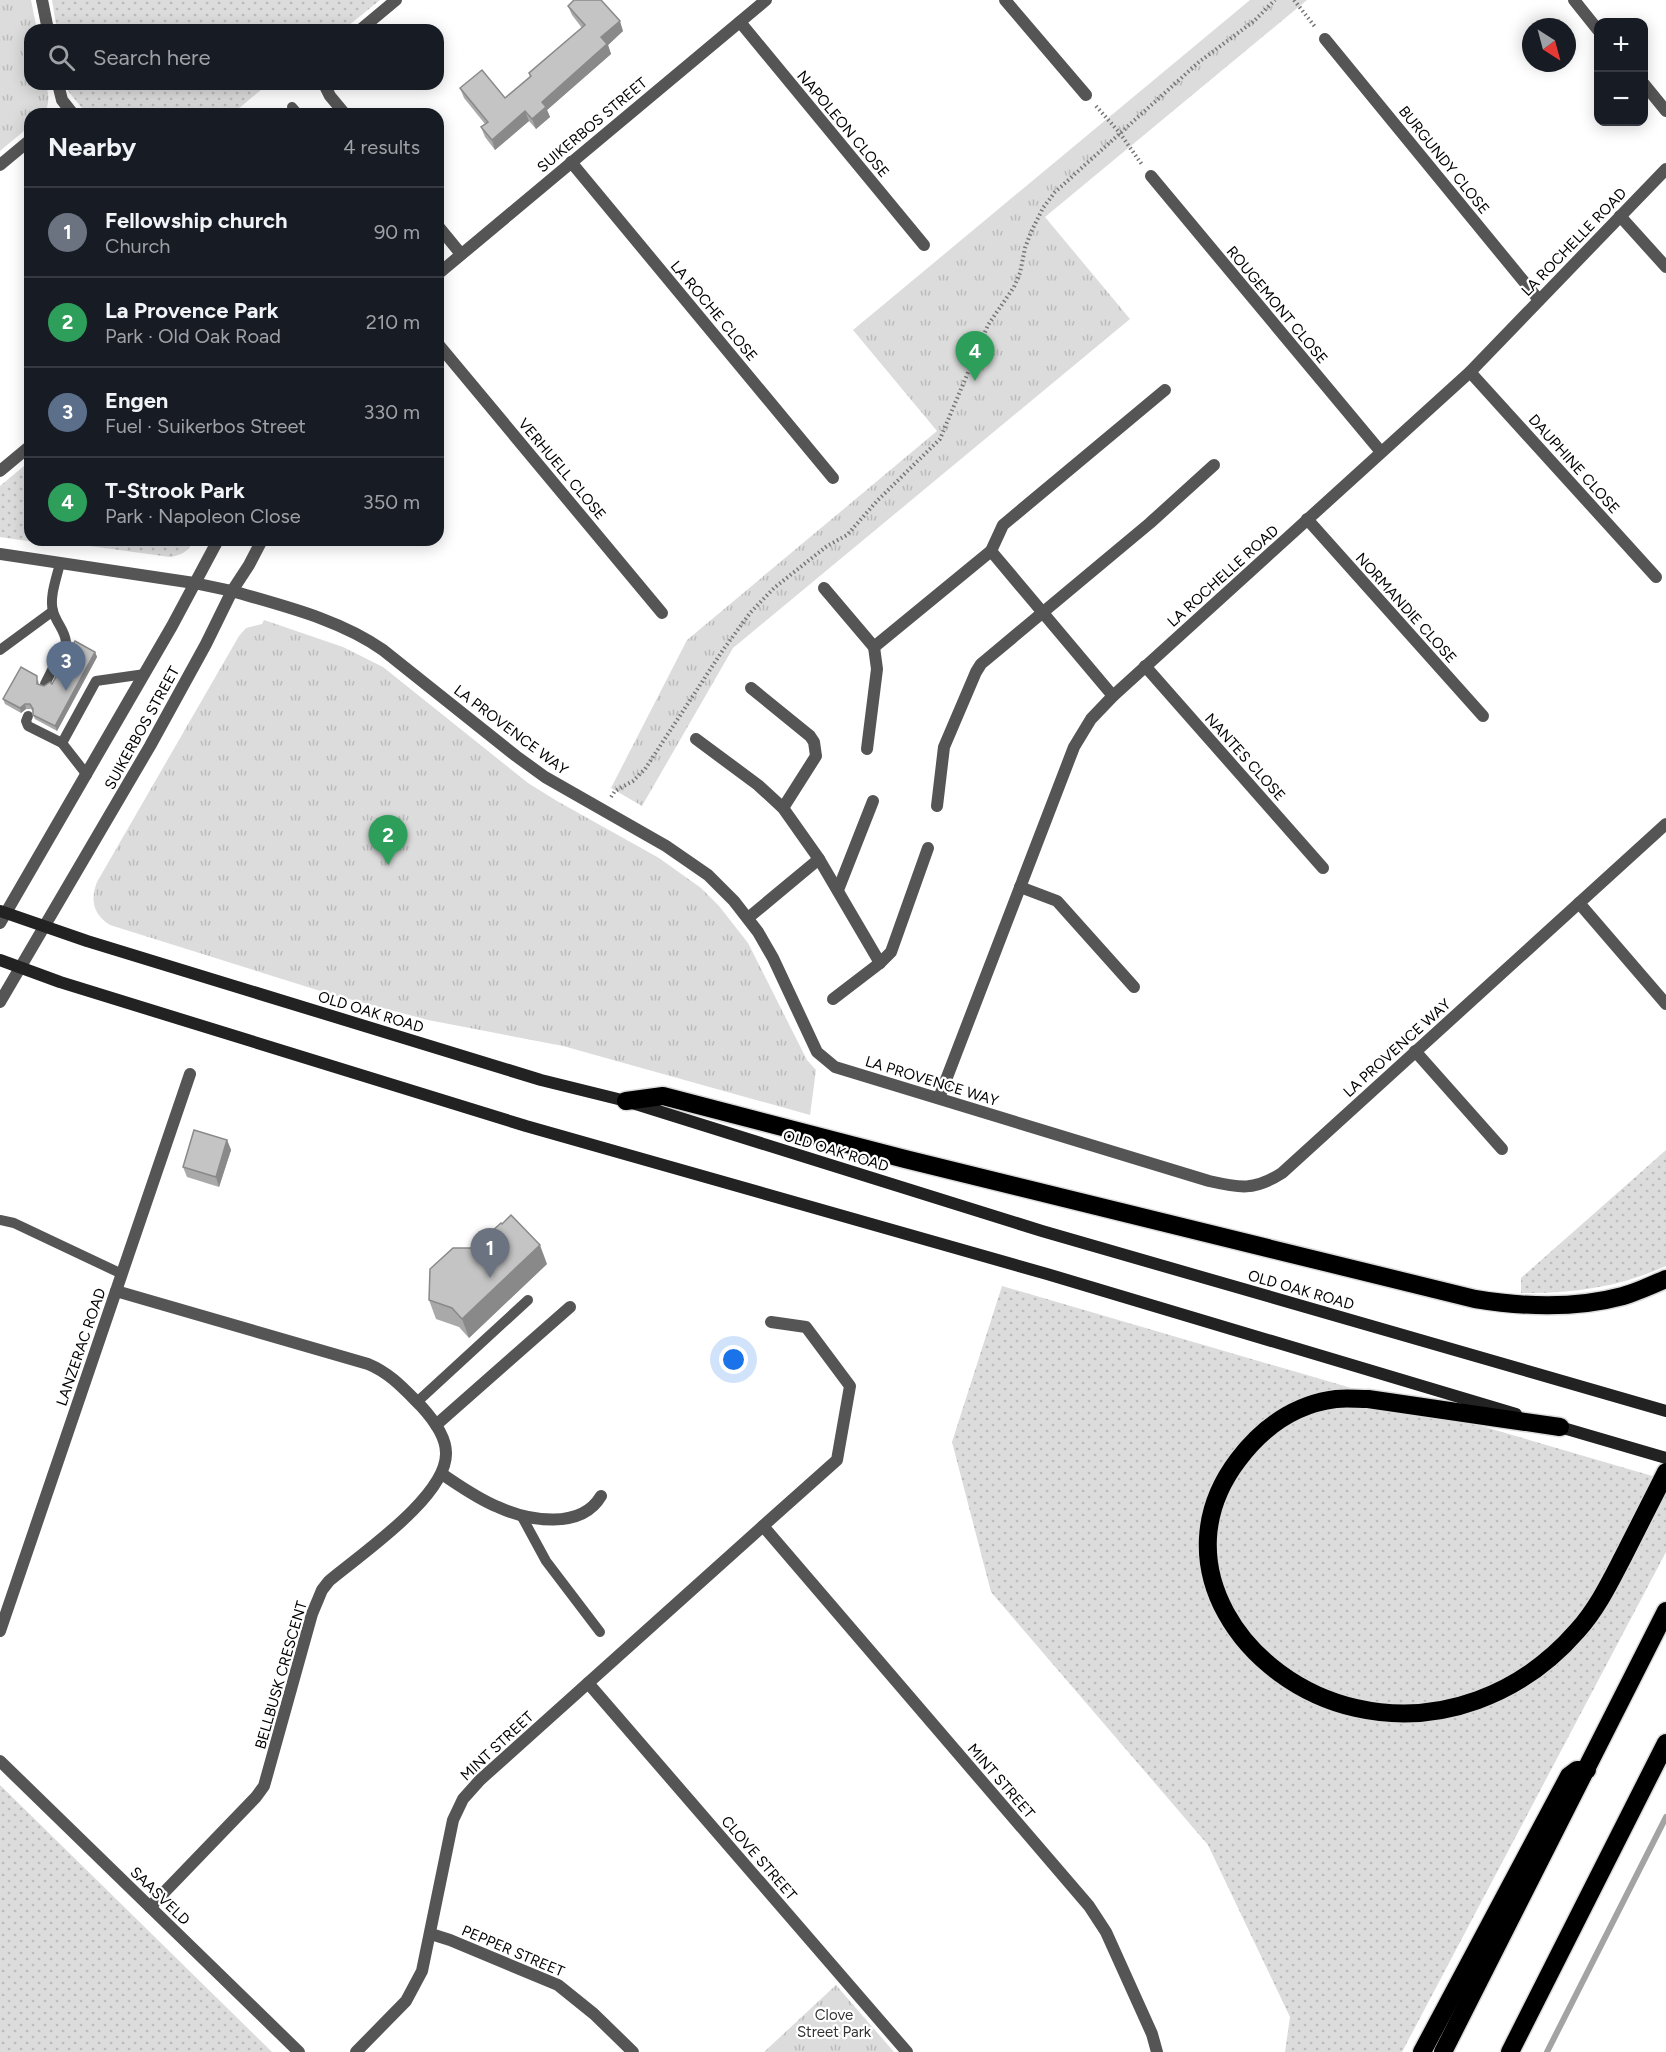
<!DOCTYPE html>
<html lang="en">
<head>
<meta charset="utf-8">
<style>
  :root { --surface:#171b24; --page:#20242c; --text:#f1f3f6; --muted:#9ea1a6; --line:#363941; --accent:#858687 }
  body { margin:0; font-family:Figtree,sans-serif; background:var(--page); color:var(--text) }
  .controls { position:absolute; right:18px; top:18px; display:grid; overflow:hidden; border-radius:12px; box-shadow:0 3px 15px #0003 }
  .controls button { width:54px; height:54px; display:grid; place-items:center; padding:0; border:0; border-bottom:2px solid var(--line); background:var(--surface); color:var(--text); font:30px sans-serif }
  .compass { position:absolute; left:1522px; top:18px; width:54px; height:54px; border-radius:50%; background:var(--surface); box-shadow:0 3px 15px #0003; rotate:144deg }
  .you { position:absolute; left:734px; top:1360px; width:21px; height:21px; margin:-15px; border:4px solid #fff; border-radius:50%; background:#1a73e8; box-shadow:0 0 0 9px #1a73e833 }
  .badge { display:grid; place-items:center; width:39px; height:39px; border-radius:50%; background:var(--accent); color:#fff; font-size:20px; font-weight:700 }
  .pin { position:absolute; translate:-50% -50px; filter:drop-shadow(0 2px 3px #0008) }
  .pin::after { content:''; position:absolute; top:32px; width:21px; height:18px; background:inherit; clip-path:polygon(0 0,100% 0,50% 100%) }
  .list { margin:0; padding:0; list-style:none }
  h2 { display:flex; justify-content:space-between; align-items:center; height:78px; margin:0; padding:0 24px; font-size:26px }
  h2 small { font-size:20px; font-weight:400; color:var(--muted) }
  .list li { display:grid; grid-template-columns:39px 1fr auto; gap:18px; align-items:center; box-sizing:border-box; height:90px; padding:0 24px; border-top:2px solid var(--line) }
  .list b { display:block; font-size:22px; white-space:nowrap }
  .list p { margin:0; font-size:20px; white-space:nowrap; color:var(--muted) }
  .list em { font-size:20px; font-style:normal; color:var(--muted) }
  .icon { flex:none; width:33px; height:33px; fill:none; stroke:currentColor; stroke-width:2; stroke-linecap:round; stroke-linejoin:round }
  .map { position:relative; flex:none; width:1666px; height:2052px; overflow:hidden }
  .search { position:absolute; background:var(--surface); box-shadow:0 3px 15px #0003; left:24px; top:24px; width:420px; height:66px; display:flex; align-items:center; gap:15px; box-sizing:border-box; padding:0 21px; border-radius:18px; color:var(--muted); font-size:22px }
  .panel { position:absolute; background:var(--surface); box-shadow:0 3px 15px #0003; left:24px; top:108px; width:420px; height:438px; border-radius:18px }
  .map>svg:first-child { display:block }
  .grass { fill:url(#grass-dots) }
  .park { fill:url(#park-tufts) }
  .lines { fill:none; stroke-linecap:round; stroke-linejoin:round }
  .stream { stroke:#a3a3a3; stroke-width:6 }
  .motorway-casing { stroke:#dbdbdb; stroke-width:21 }
  .path { stroke:#777; stroke-width:4; stroke-dasharray:1.5 3; stroke-linecap:butt }
  .service { stroke:#555; stroke-width:10 }
  .minor { stroke:#555; stroke-width:12 }
  .tertiary { stroke:#555; stroke-width:12 }
  .secondary { stroke:#222; stroke-width:12 }
  .motorway { stroke:#000; stroke-width:18 }
  .wall { fill:#a9a9a9 }
  .shaded-wall { fill:#898989 }
  .building { fill:#c4c4c4; stroke:#898989; stroke-width:1.5 }
  .labels { text-anchor:middle; dominant-baseline:central; stroke-width:4.5; stroke-linejoin:round; paint-order:stroke }
  .street-label { font-size:15px; fill:#000; stroke:#fff }
  .park-label { font-size:15px; fill:#333; stroke:#fff }
</style>
</head>
<body>
<div class="map">
<svg width="1666" height="2052" viewBox="0 0 1666 2052">
  <defs>
    <pattern id="grass-dots" width="8" height="8" patternUnits="userSpaceOnUse" patternTransform="scale(1.5)"><rect width="8" height="8" fill="#dcdcdc"/><path d="M2 2h.1M6 6h.1" fill="none" stroke="#bbb" stroke-width="1.8" stroke-linecap="round"/></pattern>
    <pattern id="park-tufts" width="24" height="20" patternUnits="userSpaceOnUse" patternTransform="scale(1.5)"><rect width="24" height="20" fill="#dcdcdc"/><path d="M3 7l-1-3M5 7V3M7 7l1-3M15 17l-1-3M17 17v-4M19 17l1-3" fill="none" stroke="#bbb"/></pattern>
  </defs>
  <rect width="100%" height="100%" fill="#fff"/>
  <g class="grass">
    <path d="M52,0h328l-37,30h-286z"/>
    <path d="M67,84h201l-36,30h-145l-19,-23z"/>
    <path d="M30,461v79h164c-5,11 -12,15 -24,17l-80,-11 -63,-5 -27,-4v-51z"/>
    <path d="M1666,1150v116c-46,21 -95,28 -145,27v-15z"/>
    <path d="M1002,1286l664,194v72l-264,500h-117l5,-35 -82,-172 -217,-253 -39,-150z"/>
    <path d="M0,1785l272,267h-272z"/>
  </g>
  <g class="park">
    <path d="M0,0h31l6,30h-7v54h16c3,11 4,20 -2,30h-14v12l-30,25z"/>
    <path d="M1250,0h57l-262,217 85,102 -397,329 -91,158 -31,-18 76,-148 250,-209 -84,-101z"/>
    <path d="M264,620l79,27 40,20 145,116 29,18 102,57 42,30 18,18 29,37 59,117 9,10 -6,45 -247,-69 -135,-26 -98,-26 -220,-69c-17,-11 -20,-25 -13,-43l142,-246 7,-8 16,-4z"/>
    <path d="M836,1985l58,67h-130z"/>
  </g>
  <g class="lines">
    <path class="stream" d="M1547,2052l119,-235"/>
    <g class="motorway-casing">
      <g id="motorway">
        <path d="M626,1101l37,-5 242,63 570,140c49,8 100,10 148,-3 14,-4 29,-11 43,-17"/>
        <path d="M1560,1427l-192,-28c-11,0 -22,-1 -32,0 -41,5 -74,29 -98,61 -78,103 7,223 118,248 84,19 166,-14 221,-77 20,-22 33,-49 46,-74 14,-28 29,-57 43,-85"/>
        <path d="M1422,2052l147,-276 8,-6h10"/>
        <path d="M1443,2052l223,-441"/>
        <path d="M1510,2052l156,-309"/>
      </g>
    </g>
    <g class="path">
      <path d="M1294,0l22,28"/>
      <path d="M1096,106l23,26 24,34"/>
      <path d="M611,797l4,-6 18,-10 12,-12 78,-119 27,-37 24,-25 53,-42 20,-11 30,-34 63,-62 48,-114 26,-38 6,-14 5,-25 6,-16 12,-24 12,-16 144,-130 55,-41 21,-21"/>
    </g>
    <g class="service">
      <path d="M292,107l6,7"/>
      <path d="M0,650l53,-39"/>
      <path d="M45,684l21,-42c-1,-12 -10,-19 -13,-31 -4,-14 4,-34 7,-48"/>
      <path d="M28,716l-2,5 2,5 34,17"/>
      <path d="M87,775l-25,-32 34,-62 49,-7"/>
      <path d="M0,1220l14,3 108,51"/>
      <path d="M417,1402l111,-102"/>
      <path d="M521,1515l25,46 54,71"/>
    </g>
    <g class="minor">
      <path d="M42,0l6,30"/>
      <path d="M1005,0l81,95"/>
      <path d="M1574,0l24,30"/>
      <path d="M740,22l184,223"/>
      <path d="M360,30l36,-30"/>
      <path d="M1325,39l214,261"/>
      <path d="M58,84l4,16 11,14"/>
      <path d="M324,84l6,12 15,18"/>
      <path d="M1644,84l22,27"/>
      <path d="M571,162l262,316"/>
      <path d="M0,165l30,-25"/>
      <path d="M1151,176l230,276"/>
      <path d="M1620,216l46,51"/>
      <path d="M438,226l23,28"/>
      <path d="M438,344l224,269"/>
      <path d="M1470,372l186,205"/>
      <path d="M0,471l30,-25"/>
      <path d="M1307,519l176,197"/>
      <path d="M991,551l122,145"/>
      <path d="M824,588l50,59 3,22 -10,80"/>
      <path d="M232,591c51,15 107,28 151,59l133,106 29,21 121,69 42,29 26,26 24,31 15,26 44,94 18,15 374,114c31,7 45,10 73,-8l384,-349"/>
      <path d="M874,647l117,-96 12,-26 162,-135"/>
      <path d="M1145,666l178,202"/>
      <path d="M751,688l59,48 4,6 2,14 -33,52"/>
      <path d="M696,739l62,46 25,23 36,51 61,104"/>
      <path d="M937,806l7,-59 32,-75 5,-8 169,-141 64,-58"/>
      <path d="M1020,887l37,14 77,86"/>
      <path d="M838,890l35,-89"/>
      <path d="M1579,903l87,101"/>
      <path d="M748,918l71,-59"/>
      <path d="M833,999l47,-36 11,-11 37,-104"/>
      <path d="M1415,1051l87,98"/>
      <path d="M939,1098l135,-351 17,-28 22,-23 357,-324 196,-203"/>
      <path d="M116,1291l252,73c22,9 36,25 53,42 11,12 25,30 25,47 1,43 -85,101 -117,128l-7,9 -10,24 -48,172 -8,11 -106,110"/>
      <path d="M436,1425l134,-118"/>
      <path d="M442,1474c18,12 36,25 56,33 31,14 83,23 103,-11"/>
      <path d="M763,1526l74,-66 13,-74 -44,-59 -35,-5"/>
      <path d="M0,1631l190,-557"/>
      <path d="M588,1683l319,369"/>
      <path d="M0,1761l299,291"/>
      <path d="M431,1934l19,6 108,45 36,29 39,38"/>
      <path d="M356,2052l50,-51 16,-30 31,-151 10,-21 17,-19 283,-254 326,380 17,26 46,102 5,18"/>
    </g>
    <g class="tertiary">
      <path d="M438,274l328,-274"/>
      <path d="M0,554l194,29 38,8"/>
      <path d="M0,923l172,-297 46,-86"/>
      <path d="M0,1002l150,-256 56,-102 26,-53 17,-26 13,-25"/>
    </g>
    <g class="secondary">
      <path d="M0,911l87,30 454,139 85,21 416,130 624,180"/>
      <path d="M0,960l60,22 466,144 521,148 469,140"/>
      <path d="M1553,1425l113,33"/>
    </g>
    <use href="#motorway" class="motorway"/>
  </g>
  <g class="wall">
    <path d="M568,6l55,25 -15,14 3,9 -64,56 3,7 -14,12 -7,-8 -34,29 -10,-13 -4,-10 4,-3 -21,-26 -4,-10 45,10 25,-21 -1,-4 53,-45 -10,-13z"/>
    <path d="M95,652l2,5 -40,74 -22,-12 -2,-4v-3l-2,-3h-5l-5,4 -16,-9 -2,-5 35,-19 1,4 5,2 8,-2z"/>
    <path d="M227,1140l4,10 -12,37 -32,-10 -4,-10z"/>
    <path d="M547,1264l-78,74 -10,-11 -23,-8 -7,-19z"/>
  </g>
  <g class="shaded-wall">
    <path d="M620,21l3,10 -15,14 3,9 -64,56 3,7 -14,12 -4,-10 10,-17 59,-65z"/>
    <path d="M525,111l4,10 -34,29 -3,-10z"/>
    <path d="M95,652l2,5 -40,74 -2,-5z"/>
    <path d="M25,704l1,5 -5,4 -1,-5z"/>
    <path d="M227,1140l4,10 -12,37 -3,-10z"/>
    <path d="M540,1245l7,19 -78,74 -7,-19z"/>
  </g>
  <g class="building">
    <path d="M574,0h27l19,21 -19,16 6,7 -65,58 4,5 -14,12 -7,-8 -33,29 -11,-13 7,-5 -28,-34 22,-18 23,28 26,-22 -2,-3 56,-48 -17,-19z"/>
    <path d="M75,641l20,11 -40,74 -22,-11v-6l-3,-5h-5l-5,4 -17,-9 18,-32 16,9v8l7,2 6,-4 2,2z"/>
    <path d="M194,1130l33,10 -11,37 -33,-10z"/>
    <path d="M511,1215l29,30 -78,74 -10,-11 -23,-8 1,-31 23,-21h20l28,-25 1,1z"/>
  </g>
  <g class="labels">
    <g class="street-label">
      <text transform="translate(843 124) rotate(50)">NAPOLEON CLOSE</text>
      <text transform="translate(592 125) rotate(-40)">SUIKERBOS STREET</text>
      <text transform="translate(1444 160) rotate(51)">BURGUNDY CLOSE</text>
      <text transform="translate(1574 242) rotate(-46)">LA ROCHELLE ROAD</text>
      <text transform="translate(1277 305) rotate(50)">ROUGEMONT CLOSE</text>
      <text transform="translate(714 311) rotate(50)">LA ROCHE CLOSE</text>
      <text transform="translate(1574 464) rotate(48)">DAUPHINE CLOSE</text>
      <text transform="translate(562 469) rotate(50)">VERHUELL CLOSE</text>
      <text transform="translate(1223 576) rotate(-42)">LA ROCHELLE ROAD</text>
      <text transform="translate(1406 608) rotate(48)">NORMANDIE CLOSE</text>
      <text transform="translate(142 728) rotate(-61)">SUIKERBOS STREET</text>
      <text transform="translate(511 730) rotate(37)">LA PROVENCE WAY</text>
      <text transform="translate(1245 757) rotate(48)">NANTES CLOSE</text>
      <text transform="translate(371 1012) rotate(17)">OLD OAK ROAD</text>
      <text transform="translate(1397 1048) rotate(-42)">LA PROVENCE WAY</text>
      <text transform="translate(932 1081) rotate(17)">LA PROVENCE WAY</text>
      <text transform="translate(836 1151) rotate(17)">OLD OAK ROAD</text>
      <text transform="translate(1301 1290) rotate(16)">OLD OAK ROAD</text>
      <text transform="translate(81 1347) rotate(-71)">LANZERAC ROAD</text>
      <text transform="translate(281 1675) rotate(-74)">BELLBUSK CRESCENT</text>
      <text transform="translate(497 1746) rotate(-43)">MINT STREET</text>
      <text transform="translate(1001 1781) rotate(49)">MINT STREET</text>
      <text transform="translate(759 1858) rotate(49)">CLOVE STREET</text>
      <text transform="translate(160 1896) rotate(44)">SAASVELD</text>
      <text transform="translate(513 1951) rotate(23)">PEPPER STREET</text>
    </g>
    <g class="park-label">
      <text x="834" y="2015">Clove<tspan x="834" dy="17">Street Park</tspan></text>
    </g>
  </g>
</svg>
<div class="controls">
<button>+</button>
<button>−</button>
</div>
<svg class="compass" viewBox="-18 -18 36 36"><path d="M0-13l5 13h-10z" fill="#e53935"/><path d="M0 13l5-13h-10z" fill="#9ea1a6"/></svg>
<div class="you"></div>
<div class="pin badge" style="left:490px;top:1278px;background:#6b7280">1</div>
<div class="pin badge" style="left:388px;top:865px;background:#2e9e5b">2</div>
<div class="pin badge" style="left:66px;top:691px;background:#5c6f8a">3</div>
<div class="pin badge" style="left:975px;top:381px;background:#2e9e5b">4</div>
<div class="search"><svg class="icon" aria-label="search" viewBox="0 0 24 24"><circle cx="10" cy="10" r="6"/><path d="M15 15l6 6"/></svg>Search here</div>
<section class="panel">
<h2>Nearby<small>4 results</small></h2>
<ul class="list">
<li><span class="badge" style="background:#6b7280">1</span><div><b>Fellowship church</b><p>Church</p></div><em>90 m</em></li>
<li><span class="badge" style="background:#2e9e5b">2</span><div><b>La Provence Park</b><p>Park · Old Oak Road</p></div><em>210 m</em></li>
<li><span class="badge" style="background:#5c6f8a">3</span><div><b>Engen</b><p>Fuel · Suikerbos Street</p></div><em>330 m</em></li>
<li><span class="badge" style="background:#2e9e5b">4</span><div><b>T-Strook Park</b><p>Park · Napoleon Close</p></div><em>350 m</em></li>
</ul>
</section>
</div>
</body>
</html>
